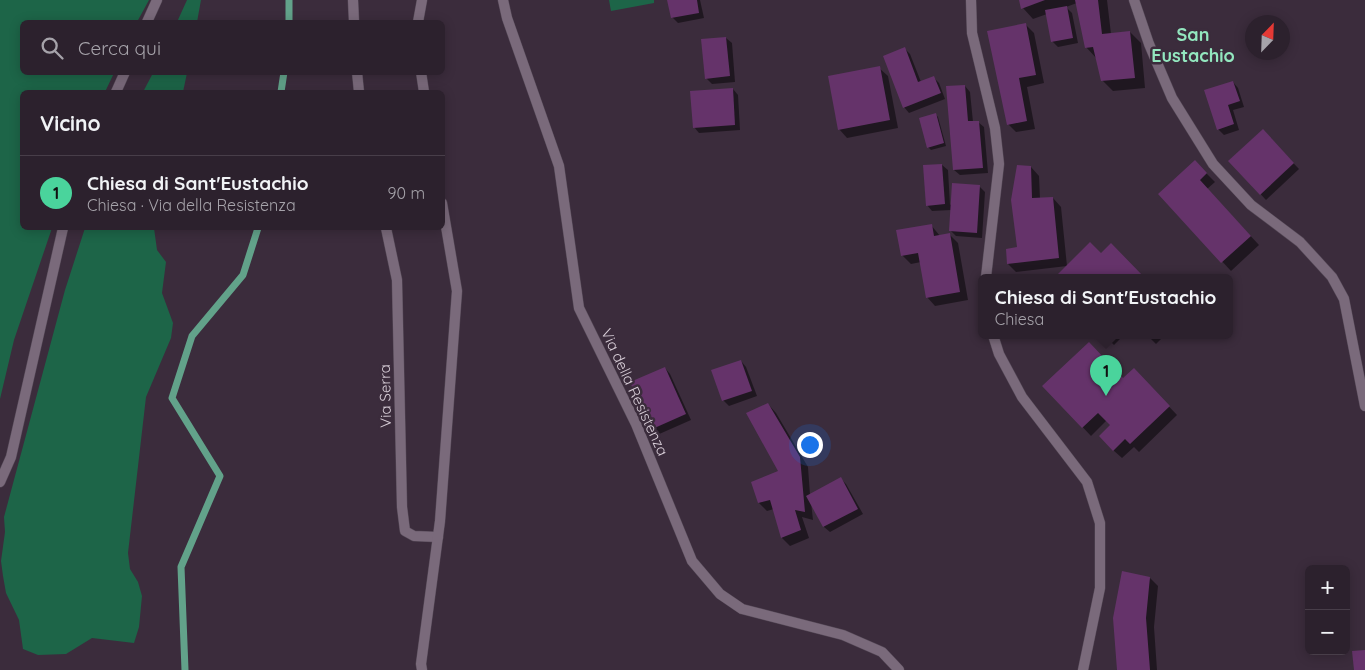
<!DOCTYPE html>
<html lang="it">
<head>
<meta charset="utf-8">
<style>
  :root { --surface:#2c212d; --page:#342935; --text:#f1f3f6; --muted:#a6a3aa; --line:#483e49; --accent:#4ad49c }
  body { margin:0; font-family:Quicksand,sans-serif; background:var(--page); color:var(--text) }
  .controls { position:absolute; right:15px; bottom:15px; display:grid; overflow:hidden; border-radius:8px; box-shadow:0 2px 12px #0003 }
  .controls button { width:45px; height:45px; display:grid; place-items:center; padding:0; border:0; border-bottom:1px solid var(--line); background:var(--surface); color:var(--text); font:25px sans-serif }
  .compass { position:absolute; left:1245px; top:15px; width:45px; height:45px; border-radius:50%; background:var(--surface); box-shadow:0 2px 12px #0003; rotate:23deg }
  .you { position:absolute; left:809px; top:444px; width:18px; height:18px; margin:-12px; border:4px solid #fff; border-radius:50%; background:#1a73e8; box-shadow:0 0 0 8px #1a73e833 }
  .badge { display:grid; place-items:center; width:32px; height:32px; border-radius:50%; background:var(--accent); color:#111; font-size:16px; font-weight:700 }
  .pin { position:absolute; translate:-50% -41px; filter:drop-shadow(0 1px 2px #0008) }
  .pin::after { content:''; position:absolute; top:26px; width:18px; height:15px; background:inherit; clip-path:polygon(0 0,100% 0,50% 100%) }
  .popup { position:absolute; left:978px; top:274px; width:255px; height:65px; box-sizing:border-box; display:grid; place-content:center; border-radius:8px; background:var(--surface); filter:drop-shadow(0 1px 4px #0005); font-size:16px; white-space:nowrap; color:var(--muted) }
  .popup b { font-size:19px; color:var(--text) }
  .popup::after { content:''; position:absolute; left:50%; top:100%; margin-left:-10px; border:10px solid transparent; border-top-color:var(--surface) }
  .list { margin:0; padding:0; list-style:none }
  h2 { display:flex; justify-content:space-between; align-items:center; height:65px; margin:0; padding:0 20px; font-size:21px }
  h2 small { font-size:16px; font-weight:400; color:var(--muted) }
  .list li { display:grid; grid-template-columns:32px 1fr auto; gap:15px; align-items:center; box-sizing:border-box; height:75px; padding:0 20px; border-top:1px solid var(--line) }
  .list b { display:block; font-size:19px; white-space:nowrap }
  .list p { margin:0; font-size:16px; white-space:nowrap; color:var(--muted) }
  .list em { font-size:16px; font-style:normal; color:var(--muted) }
  .icon { flex:none; width:28px; height:28px; fill:none; stroke:currentColor; stroke-width:2; stroke-linecap:round; stroke-linejoin:round }
  .map { position:relative; flex:none; width:1365px; height:670px; overflow:hidden }
  .search { position:absolute; background:var(--surface); box-shadow:0 2px 12px #0003; left:20px; top:20px; width:425px; height:55px; display:flex; align-items:center; gap:12px; box-sizing:border-box; padding:0 18px; border-radius:8px; color:var(--muted); font-size:19px }
  .panel { position:absolute; background:var(--surface); box-shadow:0 2px 12px #0003; left:20px; top:90px; width:425px; height:140px; border-radius:8px }
  .map>svg:first-child { display:block }
  .green { fill:#1d6548 }
  .shadow { fill:#0007 }
  .lines { fill:none; stroke-linecap:round; stroke-linejoin:round }
  .stream { stroke:#62a28a; stroke-width:7 }
  .building { fill:#65336a }
  .minor-casing { stroke:#544856; stroke-width:11 }
  .tertiary-casing { stroke:#544856; stroke-width:11 }
  .minor { stroke:#7a6a7b; stroke-width:10 }
  .tertiary { stroke:#7a6a7b; stroke-width:10 }
  .labels { text-anchor:middle; dominant-baseline:central; stroke-width:5; stroke-linejoin:round; paint-order:stroke }
  .street-label { font-size:15px; fill:#d8ced8; stroke:#3b2c3c }
  .quarter-label { font-size:18px; font-weight:bold; fill:#93e7bf; stroke:#3b2c3c }
</style>
</head>
<body>
<div class="map">
<svg width="1365" height="670" viewBox="0 0 1365 670">
  <rect width="100%" height="100%" fill="#3b2c3c"/>
  <g class="green">
    <path d="M0,0h149l-12,22h-115v50l92,1 -9,19h-83v136h30l-38,112 -14,59z"/>
    <path d="M187,0h14l-4,22h-20z"/>
    <path d="M609,0h45v3l-43,8z"/>
    <path d="M153,73h34l-4,19h-40z"/>
    <path d="M85,228h69l3,22 9,12 -4,31 11,30 -2,15 -25,59 -18,156 2,16 8,13 4,14 -3,31 -5,16 -42,-5 -26,16 -28,1 -15,-6 -4,-29 -13,-27 -3,-17 -2,-15 4,-29 -1,-15 61,-227z"/>
  </g>
  <g class="shadow">
    <path d="M669,0h31l4,18 -26,5 -6,-6z"/>
    <path d="M1020,0h87l4,34 19,-2 11,11 4,45 -32,3 -11,-11 -5,-21 -11,-12 -9,-44 -11,4 6,6 6,30 -20,4 -6,-6 -5,-27 -14,5 -10,-11z"/>
    <path d="M1025,24l9,9 10,50 -17,4 8,42 -19,3 -8,-8z"/>
    <path d="M726,38l6,5 3,39 -23,2 -6,-6z"/>
    <path d="M905,49l5,5 11,28 12,-5 6,6 6,16 -36,14 -5,-6z"/>
    <path d="M879,68l9,8 10,52 -51,10 -8,-9z"/>
    <path d="M1233,82l5,6 6,19 -11,3 6,20 -15,5 -6,-6z"/>
    <path d="M965,86l5,6 3,30h5l6,5 4,46 -28,2 -6,-5z"/>
    <path d="M733,89l5,6 2,35 -41,3 -5,-6z"/>
    <path d="M936,115l2,2 8,29 -15,4 -3,-3z"/>
    <path d="M1263,131l36,38 -33,31 -36,-39z"/>
    <path d="M1195,162l20,20 -8,7 52,56 -28,26 -71,-77z"/>
    <path d="M942,165l6,5 2,35 29,-19 6,6 -3,46 -26,-2 -6,-6 1,-20 -19,1 -5,-6z"/>
    <path d="M1031,167l8,9 1,23 13,-1 8,9 6,59 -51,6 -8,-8 11,-16z"/>
    <path d="M931,225l9,11 9,-2 9,9 10,57 -33,6 -8,-9 -6,-35 -10,2 -9,-9z"/>
    <path d="M1090,244l11,11 10,-10 32,32h-87z"/>
    <path d="M1104,335h20l-10,10z"/>
    <path d="M1147,335h18l-9,9z"/>
    <path d="M741,361l5,6 11,29 -28,10 -6,-6z"/>
    <path d="M665,368l5,6 21,46 -34,15 -5,-6z"/>
    <path d="M1142,378l35,37 -38,37 -5,-5 -12,11 -9,-8 -1,-25 -5,-5 -16,16 -47,-50z"/>
    <path d="M768,404l8,9 32,54 2,28 31,-16 5,5 17,30 -33,18 -6,-5 -13,-25 2,18 -11,-3 7,21 -19,8 -8,-8 -8,-29 -7,2 -8,-8 21,-32z"/>
    <path d="M1150,578l8,8 -4,41 3,43h11h-50z"/>
  </g>
  <g class="lines">
    <g class="stream">
      <path d="M289,22v-22"/>
      <path d="M281,92l3,-20"/>
      <path d="M185,670l-4,-103 39,-91 -48,-78 20,-62 51,-61 15,-47"/>
    </g>
  </g>
  <g class="building">
    <path d="M667,0h30l2,13 -28,5z"/>
    <path d="M1019,0h26l-24,9z"/>
    <path d="M1075,0h23l4,34 28,-3 5,47 -34,3 -8,-34 -8,1z"/>
    <path d="M1067,6l6,32 -22,4 -6,-32z"/>
    <path d="M1026,23l10,52 -17,3 8,43 -20,4 -20,-94z"/>
    <path d="M726,37l4,39 -25,3 -4,-40z"/>
    <path d="M905,47l13,35 16,-6 7,17 -38,15 -20,-52z"/>
    <path d="M880,66l10,54 -52,10 -10,-54z"/>
    <path d="M1233,81l7,20 -12,4 6,19 -17,6 -13,-40z"/>
    <path d="M965,85l3,36h11l4,47 -30,2 -7,-84z"/>
    <path d="M733,88l2,37 -42,3 -3,-37z"/>
    <path d="M936,113l8,30 -17,5 -8,-30z"/>
    <path d="M1263,129l31,34 -34,32 -32,-34z"/>
    <path d="M1195,160l12,13 -7,7 51,56 -30,27 -63,-69z"/>
    <path d="M942,164l3,40 -19,2 -3,-41z"/>
    <path d="M1017,165l14,1 1,32 21,-1 6,61 -52,6 -1,-15 11,-2 -6,-47z"/>
    <path d="M952,183l28,2 -3,48 -28,-2z"/>
    <path d="M932,224l2,12 16,-3 10,59 -34,6 -8,-45 -17,3 -5,-26z"/>
    <path d="M1090,242l11,11 10,-10 33,34h-89z"/>
    <path d="M1089,342l34,36 11,-10 36,38 -40,38 -5,-5 -12,12 -14,-15 11,-11 -12,-12 -16,15 -40,-42z"/>
    <path d="M741,360l11,31 -30,10 -11,-31z"/>
    <path d="M665,367l21,47 -36,16 -20,-48z"/>
    <path d="M768,403l32,54 5,55 -10,-2 6,20 -20,8 -11,-38 -12,3 -7,-21 27,-11 -32,-58z"/>
    <path d="M841,477l17,32 -35,18 -17,-31z"/>
    <path d="M1122,571l28,6 -4,41 4,52h-33l-4,-52z"/>
    <path d="M1365,650v20h-11l-2,-19z"/>
  </g>
  <g class="lines">
    <g class="minor-casing">
      <g id="minor">
        <path d="M353,0l1,22"/>
        <path d="M1134,0l15,44 23,54 41,66 38,41 49,37 32,35 12,22 21,107"/>
        <path d="M147,22l10,-22"/>
        <path d="M357,72l2,20"/>
        <path d="M116,92l9,-20"/>
        <path d="M386,228l11,52 5,227 3,24 9,5 24,1"/>
        <path d="M0,482l11,-25 52,-229"/>
      </g>
    </g>
    <g class="tertiary-casing">
      <g id="tertiary">
        <path d="M503,0l4,18 52,148 20,142 57,116 56,137 28,33 22,15 101,26 39,17 17,18"/>
        <path d="M971,0l1,33 23,95 4,36 -13,113"/>
        <path d="M418,22l4,-22"/>
        <path d="M421,72l3,20"/>
        <path d="M993,335l6,19 23,43 65,85 13,41v65l-17,82"/>
        <path d="M422,670l-1,-6 19,-143 17,-230 -15,-88"/>
      </g>
    </g>
    <use href="#minor" class="minor"/>
    <use href="#tertiary" class="tertiary"/>
  </g>
  <g class="labels">
    <g class="street-label">
      <text transform="translate(635 392) rotate(65)">Via della Resistenza</text>
      <text transform="translate(385 396) rotate(-91)">Via Serra</text>
    </g>
    <g class="quarter-label">
      <text x="1193" y="34">San<tspan x="1193" dy="21">Eustachio</tspan></text>
    </g>
  </g>
</svg>
<div class="controls">
<button>+</button>
<button>−</button>
</div>
<svg class="compass" viewBox="-18 -18 36 36"><path d="M0-13l5 13h-10z" fill="#e53935"/><path d="M0 13l5-13h-10z" fill="#a6a3aa"/></svg>
<div class="you"></div>
<div class="pin badge" style="left:1106px;top:396px">1</div>
<div class="popup"><b>Chiesa di Sant'Eustachio</b>Chiesa</div>
<div class="search"><svg class="icon" aria-label="search" viewBox="0 0 24 24"><circle cx="10" cy="10" r="6"/><path d="M15 15l6 6"/></svg>Cerca qui</div>
<section class="panel">
<h2>Vicino<small></small></h2>
<ul class="list">
<li><span class="badge">1</span><div><b>Chiesa di Sant'Eustachio</b><p>Chiesa · Via della Resistenza</p></div><em>90 m</em></li>
</ul>
</section>
</div>
</body>
</html>
